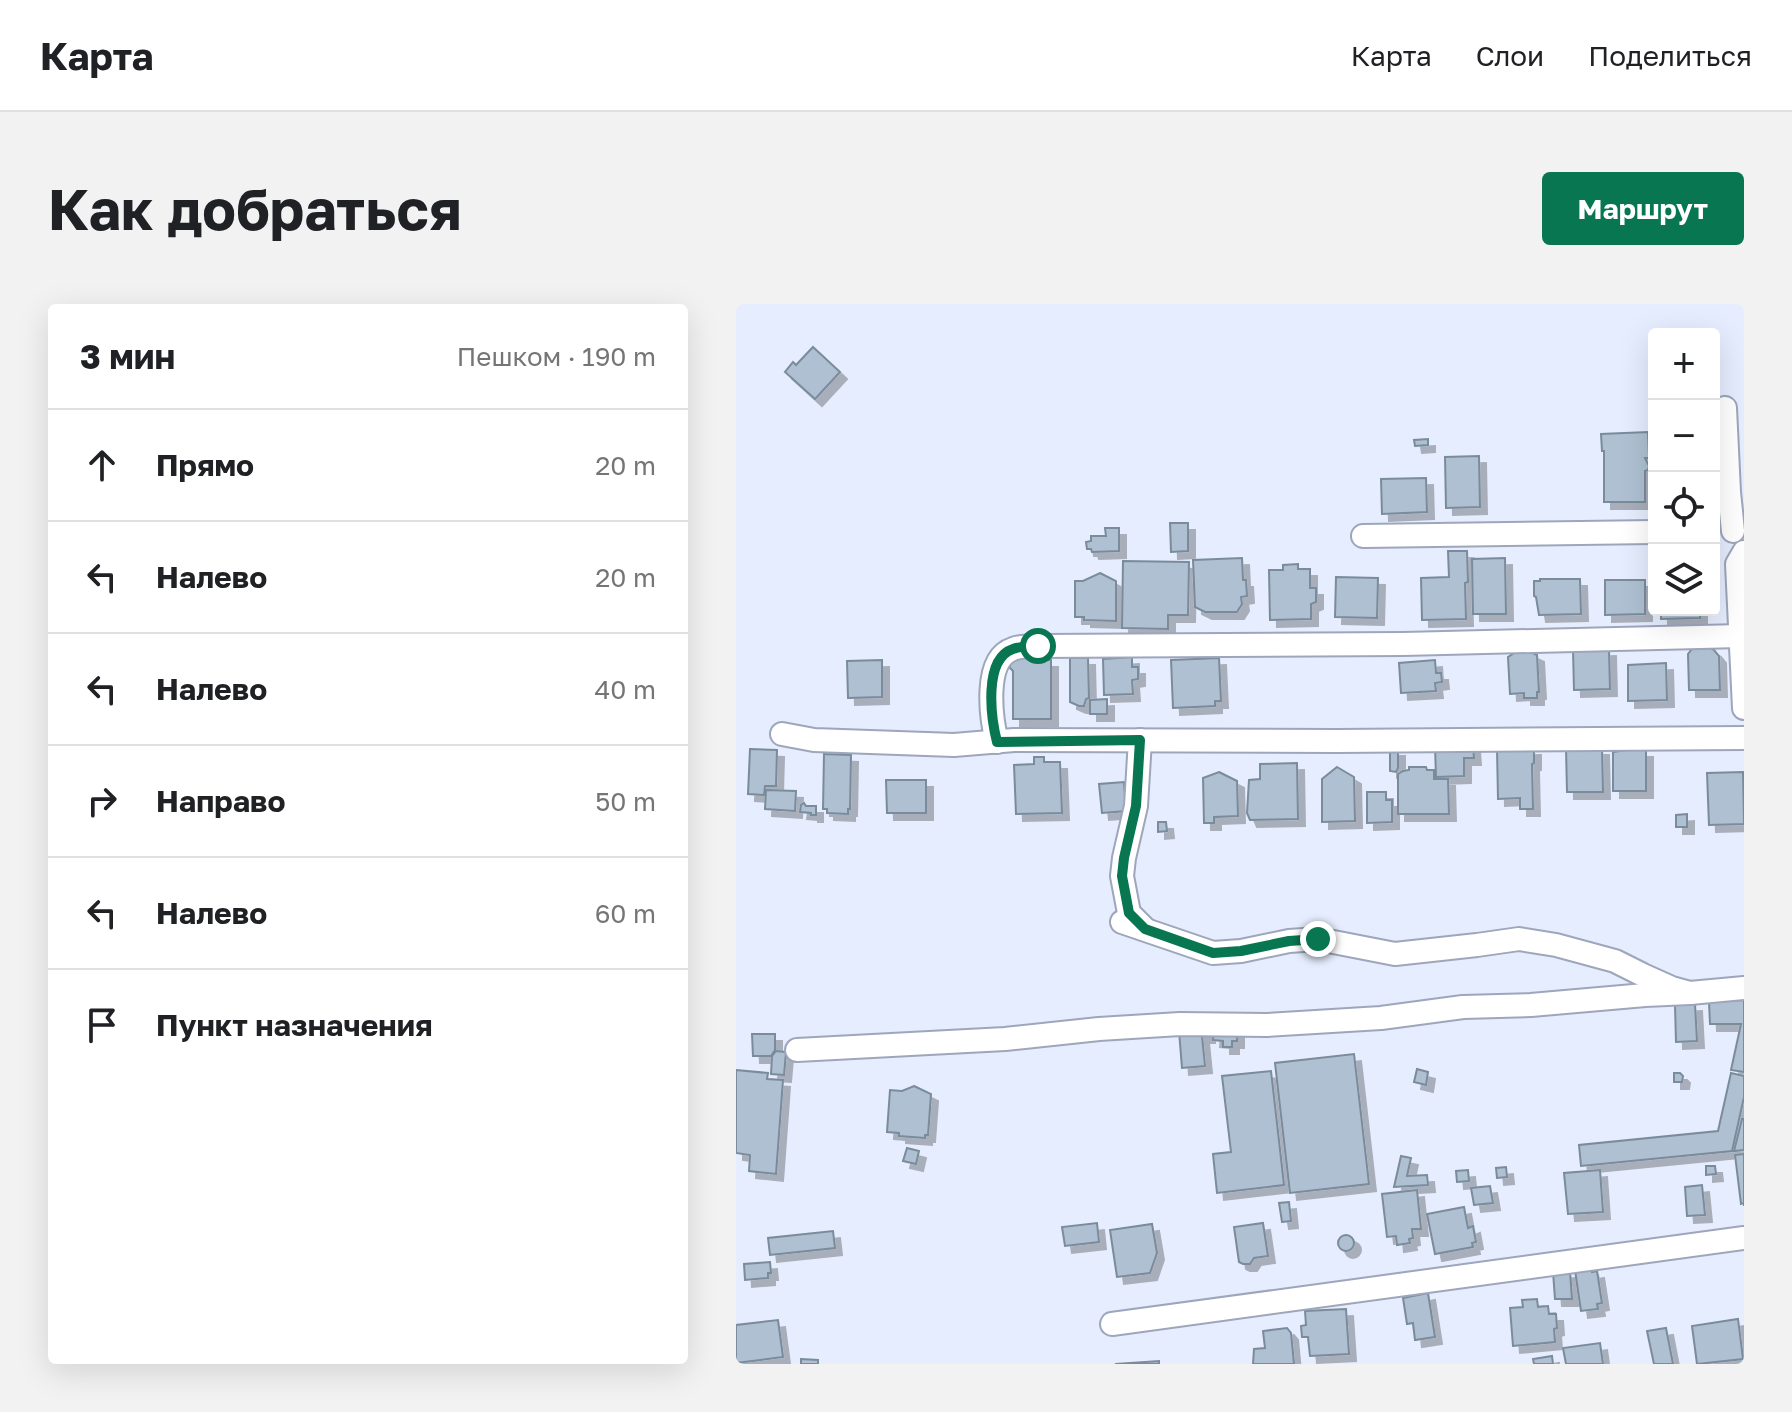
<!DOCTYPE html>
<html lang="ru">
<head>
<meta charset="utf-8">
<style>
  :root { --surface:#fff; --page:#f2f2f2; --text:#202124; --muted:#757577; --line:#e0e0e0; --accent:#077651 }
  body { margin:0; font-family:"Golos Text",sans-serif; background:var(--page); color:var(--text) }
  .controls { position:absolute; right:24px; top:24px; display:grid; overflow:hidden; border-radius:8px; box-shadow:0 8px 32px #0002 }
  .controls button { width:72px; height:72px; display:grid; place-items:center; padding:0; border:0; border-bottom:2px solid var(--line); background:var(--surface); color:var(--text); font:40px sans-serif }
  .stop { position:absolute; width:24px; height:24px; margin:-18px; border:6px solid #077651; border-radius:50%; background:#fff }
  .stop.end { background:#077651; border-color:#fff; box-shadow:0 2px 8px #0008 }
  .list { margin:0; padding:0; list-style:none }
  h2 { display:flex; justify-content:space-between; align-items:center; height:104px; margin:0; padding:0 32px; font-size:34px }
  h2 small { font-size:26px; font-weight:400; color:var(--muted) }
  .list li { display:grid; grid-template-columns:52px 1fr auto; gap:24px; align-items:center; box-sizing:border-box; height:112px; padding:0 32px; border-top:2px solid var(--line) }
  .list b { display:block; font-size:30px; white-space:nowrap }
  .list em { font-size:26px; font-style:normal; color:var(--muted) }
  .icon { flex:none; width:44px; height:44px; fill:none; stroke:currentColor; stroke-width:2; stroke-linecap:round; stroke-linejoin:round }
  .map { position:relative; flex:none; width:1008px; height:1060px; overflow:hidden; border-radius:8px }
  header { display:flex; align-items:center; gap:48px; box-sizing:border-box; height:112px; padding:0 40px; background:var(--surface); border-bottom:2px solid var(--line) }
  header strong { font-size:38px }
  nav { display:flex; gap:44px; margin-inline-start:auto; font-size:28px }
  .intro { display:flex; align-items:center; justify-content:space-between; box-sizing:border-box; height:192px; padding:0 48px }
  h1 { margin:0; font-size:56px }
  .button { padding:20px 36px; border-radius:8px; background:var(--accent); color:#fff; font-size:28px; font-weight:700 }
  main { display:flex; gap:48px; padding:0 48px }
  aside { flex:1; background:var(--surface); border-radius:8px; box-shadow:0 8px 32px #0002 }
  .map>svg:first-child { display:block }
  .building { fill:#aec0d2; stroke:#7a8c9c; stroke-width:2; filter:url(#shadow) }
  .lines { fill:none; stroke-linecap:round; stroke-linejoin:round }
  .minor-casing { stroke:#9da6bb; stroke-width:26 }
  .minor { stroke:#fff; stroke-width:22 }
  .route { stroke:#077651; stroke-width:10 }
</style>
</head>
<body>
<header>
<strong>Карта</strong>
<nav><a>Карта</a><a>Слои</a><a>Поделиться</a></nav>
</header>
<div class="intro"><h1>Как добраться</h1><a class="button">Маршрут</a></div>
<main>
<aside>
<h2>3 мин<small>Пешком · 190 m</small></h2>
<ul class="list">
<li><svg class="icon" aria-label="ahead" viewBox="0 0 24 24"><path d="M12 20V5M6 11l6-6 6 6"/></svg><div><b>Прямо</b></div><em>20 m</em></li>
<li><svg class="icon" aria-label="left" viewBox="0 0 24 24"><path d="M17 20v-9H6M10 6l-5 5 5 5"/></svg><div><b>Налево</b></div><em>20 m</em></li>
<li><svg class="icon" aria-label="left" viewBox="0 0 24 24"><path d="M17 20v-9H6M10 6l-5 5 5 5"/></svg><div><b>Налево</b></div><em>40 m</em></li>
<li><svg class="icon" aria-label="right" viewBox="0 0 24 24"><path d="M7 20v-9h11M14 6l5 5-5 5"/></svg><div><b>Направо</b></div><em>50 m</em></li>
<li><svg class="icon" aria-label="left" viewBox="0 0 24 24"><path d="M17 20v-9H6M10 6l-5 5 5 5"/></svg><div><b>Налево</b></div><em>60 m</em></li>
<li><svg class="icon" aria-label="arrive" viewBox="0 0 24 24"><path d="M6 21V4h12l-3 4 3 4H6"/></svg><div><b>Пункт назначения</b></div></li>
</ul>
</aside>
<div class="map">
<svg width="1008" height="1060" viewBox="0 0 1008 1060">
  <defs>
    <filter id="shadow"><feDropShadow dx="7" dy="7" stdDeviation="0" flood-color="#0004"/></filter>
  </defs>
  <rect width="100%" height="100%" fill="#e5edfe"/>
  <g class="building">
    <path d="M77,43l27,25 -25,27 -30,-27 8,-10 3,3z"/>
    <path d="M912,128l1,26h-4l4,8 -1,4 -3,1v31h-41v-51h-2l-1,-17z"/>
    <path d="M692,135v6l-13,1 -1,-6z"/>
    <path d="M743,152l1,51 -34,1 -1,-51z"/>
    <path d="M690,174l1,34 -45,2 -1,-35z"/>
    <path d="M434,219h18v28l-17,1z"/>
    <path d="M369,224h14v23l-27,1 -1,-3h-4l-1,-7 5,-1v-5h15z"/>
    <path d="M712,247h19l1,31 -3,1 1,36 -44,1 -1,-42 28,-1z"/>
    <path d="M506,254l1,22h3l1,16 -6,1 1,7 -5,8h-32l-10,-5 -2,-47z"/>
    <path d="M769,254l1,56h-33l-1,-55z"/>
    <path d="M387,257l66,1 -1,53h-20v14l-46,-1z"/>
    <path d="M562,260v5h12v19h6v14l-5,2v15l-41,1 -1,-50h14v-5z"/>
    <path d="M364,269l16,8v40l-32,-1v-3h-9v-36h8z"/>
    <path d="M600,273l42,1 -1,40 -42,-1z"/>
    <path d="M804,275h40l1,35 -42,1 -3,-18 -2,-1v-15h6z"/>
    <path d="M869,276h40v34l-40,1z"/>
    <path d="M925,306h39v8l-39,1z"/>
    <path d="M959,341h10l9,5 5,6 1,34h-31l-1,-36z"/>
    <path d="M786,344l15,7 2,37h-2v6h-13v-5l-14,1 -2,-37z"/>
    <path d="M873,345l1,40 -36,1 -1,-40z"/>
    <path d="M292,349l12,7h11v59h-38v-48l-3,-3 -1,-8z"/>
    <path d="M396,353v10h6v12l-6,1 1,14 -29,1 -1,-36z"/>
    <path d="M334,354h18l1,40 -3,1 -2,7h-5l-9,-4z"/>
    <path d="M483,354l2,43h-6v5l-42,2 -2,-48z"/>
    <path d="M146,356v37l-34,1 -1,-37z"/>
    <path d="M699,356l1,13h5l1,9 -7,1 1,8 -35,2 -2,-30z"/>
    <path d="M930,359l1,37 -39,1v-36z"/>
    <path d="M371,395v15h-17v-14z"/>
    <path d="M737,441l1,13h-10v18l-28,1 -1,-31z"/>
    <path d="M798,444v15l-2,1 1,45h-13v-11l-22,1 -1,-50z"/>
    <path d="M830,444h36l1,44h-36z"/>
    <path d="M14,445l27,1 -1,36h-11l-1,9 -16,-1z"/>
    <path d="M654,445h8v19l-2,4 -6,-1z"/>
    <path d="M891,446h19v41h-33v-39z"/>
    <path d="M88,450l27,1 -1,54h-2v5l-21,-1v-4h-4z"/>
    <path d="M298,453h10v5h16l2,51 -46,1 -2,-49 20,-1z"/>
    <path d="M561,459l1,56 -48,1 -3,-7 2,-33 11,-1v-15z"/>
    <path d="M601,463l17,10 1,44 -33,1v-43z"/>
    <path d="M673,463h17l1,3h7v9h14l1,35h-51v-40l5,-3 6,-1z"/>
    <path d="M483,468l18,9 1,35 -24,1v6h-10l-1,-45z"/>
    <path d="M1007,468l1,52 -35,1 -2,-52z"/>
    <path d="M150,476h40v33h-39z"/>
    <path d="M388,478l2,29 -24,2 -3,-29z"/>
    <path d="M30,486l30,1 -1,20 -30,-2z"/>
    <path d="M631,488h19v8h6v22l-25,1z"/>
    <path d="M68,499l2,3h10v9h-5v-2l-11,-1 1,-7z"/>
    <path d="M951,510v13h-11v-12z"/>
    <path d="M422,518h8l1,9 -9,1z"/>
    <path d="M1008,696v72l-13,-2 10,-46h-31l-1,-22z"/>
    <path d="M959,700l2,37 -21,1 -1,-37z"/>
    <path d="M472,725v7h-6l3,30 -23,2 -3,-37z"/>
    <path d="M478,726l23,1v10h-5v6h-9v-6l-10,-1z"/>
    <path d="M16,730h23v16l-4,6h-18z"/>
    <path d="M40,747l10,1 -2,23 -13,-1 1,-18z"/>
    <path d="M618,750l15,130 -79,9 -15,-130z"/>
    <path d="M681,765l11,3 -2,13 -12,-3z"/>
    <path d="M0,766l32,3 -1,6 16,1 -7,94 -27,-3 1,-16 -14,-2z"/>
    <path d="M535,767l13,114 -67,8 -4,-39 18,-2 -9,-76z"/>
    <path d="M938,769h6l3,3 -1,6h-8z"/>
    <path d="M995,769l13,3v21l-12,54 -151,15 -2,-21 139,-14z"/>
    <path d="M178,782l17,8 -3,41h-3v3l-26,-2v-3l-12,-1 3,-42 12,1z"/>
    <path d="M1006,815h2v31l-10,1z"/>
    <path d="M171,844l12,3 -3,13 -13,-3z"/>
    <path d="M1008,850v52v-3l-3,1 -6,-49z"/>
    <path d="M665,852l10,2 -4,18 20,-1 1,10 -34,2z"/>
    <path d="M970,862h9l1,8 -10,1z"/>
    <path d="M770,863l1,10 -10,1 -1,-10z"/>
    <path d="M732,866l1,11 -12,1 -1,-11z"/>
    <path d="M864,866l3,42 -35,2 -4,-41z"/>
    <path d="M966,881l3,30 -18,1 -2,-29z"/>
    <path d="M754,882l3,17 -19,2 -3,-17z"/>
    <path d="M681,886l4,39h-9l1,9 -4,1 1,4 -13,2 -1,-9 -9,1 -5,-43z"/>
    <path d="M553,898l2,19 -9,1 -3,-19z"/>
    <path d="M728,903l4,21 5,-2 3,16 -4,1 1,4 -38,7 -8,-40z"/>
    <path d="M361,919l2,19 -34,4 -3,-19z"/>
    <path d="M527,919l5,33 -14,2 -4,6h-7l-4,-2 -5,-35z"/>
    <path d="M416,920l5,29 -7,20 -33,4 -7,-47z"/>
    <path d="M97,927l2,17 -65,7 -2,-17z"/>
    <circle cx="610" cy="939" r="8"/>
    <path d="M34,958l1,11h-3v5l-23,2 -1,-16z"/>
    <path d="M855,964l1,4 5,-1 5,32 -5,1 1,5 -17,2 -6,-41z"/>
    <path d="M834,967l2,28h-17l-2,-27z"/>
    <path d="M692,989l7,44 -20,3 -2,-17 -6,1 -4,-26z"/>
    <path d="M801,995l1,8 10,-1 1,8h7l1,14 -3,1 1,13 -42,4 -3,-38 13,-1 -1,-7z"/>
    <path d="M610,1005l3,45 -39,2 -2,-19h-6l-1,-11 5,-1 -1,-14z"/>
    <path d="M1002,1015l5,40 -46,5 -5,-38z"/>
    <path d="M42,1016l5,37 -47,6v-38z"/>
    <path d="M551,1024l4,5 3,31h-41l1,-15 11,-1 -2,-17z"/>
    <path d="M930,1024l7,36h-19l-7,-33z"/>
    <path d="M864,1039l3,21h-37l-3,-16z"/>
    <path d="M816,1052l1,8h-19l-1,-5z"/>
    <path d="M65,1055l17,1v4h-17z"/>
    <path d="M423,1057v3h-44z"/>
  </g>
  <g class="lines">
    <g class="minor-casing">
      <g id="minor">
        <path d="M989,104l4,84 4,39"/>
        <path d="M627,232l291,-4"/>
        <path d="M1008,248l-7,12 7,144"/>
        <path d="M46,430l32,6 140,5 60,-5 323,1 407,-3"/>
        <path d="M404,436l-4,66 -12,52 -2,18 7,37 16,16"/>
        <path d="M261,438c-6,-24 -14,-83 16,-93 7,-3 17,-3 25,-3l365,-2 338,-8"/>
        <path d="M386,618l91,31 28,-2 48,-10 29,-2 77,15 82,-9 42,-6 37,6 59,16 28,14 29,13 18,5 54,-5"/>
        <path d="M61,746l208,-11 94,-10 81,-5 87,1 114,-7 82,-11 68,-2 114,-10 45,-2"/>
        <path d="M376,1020l632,-86"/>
      </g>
    </g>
    <use href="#minor" class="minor"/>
  </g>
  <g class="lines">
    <path class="route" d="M302,342c-8,1 -18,0 -25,3 -30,10 -22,69 -16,93l143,-2 -4,66 -12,52 -2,18 7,37 16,16 68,24 28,-2 48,-10 29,-2"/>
  </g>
</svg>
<div class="controls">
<button>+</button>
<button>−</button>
<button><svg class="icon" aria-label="locate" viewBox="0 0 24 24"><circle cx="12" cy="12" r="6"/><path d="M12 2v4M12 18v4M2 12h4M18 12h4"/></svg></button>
<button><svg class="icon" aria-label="layers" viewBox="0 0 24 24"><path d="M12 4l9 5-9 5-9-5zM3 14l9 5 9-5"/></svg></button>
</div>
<div class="stop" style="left:302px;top:342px"></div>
<div class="stop end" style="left:582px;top:635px"></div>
</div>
</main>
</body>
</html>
